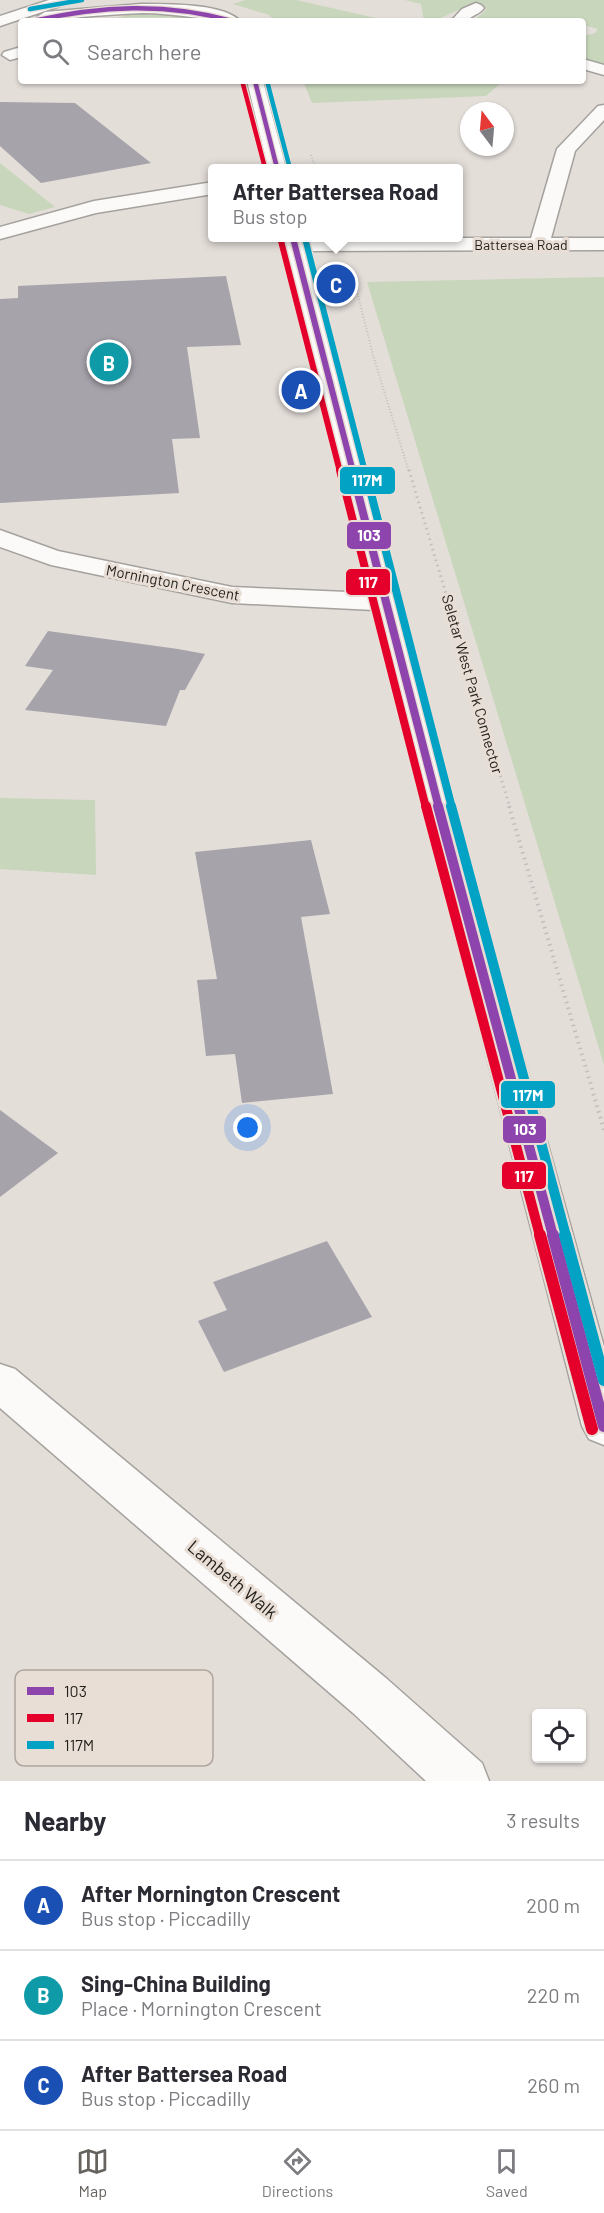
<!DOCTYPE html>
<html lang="en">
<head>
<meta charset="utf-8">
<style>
  :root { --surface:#fff; --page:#f7f7f7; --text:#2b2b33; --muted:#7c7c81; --line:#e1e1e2; --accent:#66625e }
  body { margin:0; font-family:Barlow,sans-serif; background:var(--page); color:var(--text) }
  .controls { position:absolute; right:18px; bottom:18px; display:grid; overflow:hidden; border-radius:6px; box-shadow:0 2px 4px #0004 }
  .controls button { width:54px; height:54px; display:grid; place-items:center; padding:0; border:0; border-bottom:2px solid var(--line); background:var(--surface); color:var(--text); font:30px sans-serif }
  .compass { position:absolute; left:460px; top:102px; width:54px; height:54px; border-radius:50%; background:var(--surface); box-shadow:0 2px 4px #0004; rotate:344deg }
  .you { position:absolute; left:248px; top:1128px; width:21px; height:21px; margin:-15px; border:4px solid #fff; border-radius:50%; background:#1a73e8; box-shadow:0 0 0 9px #1a73e833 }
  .badge { display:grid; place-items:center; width:39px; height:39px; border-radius:50%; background:var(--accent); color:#fff; font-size:20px; font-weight:700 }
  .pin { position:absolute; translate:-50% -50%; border:3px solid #fff; box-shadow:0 2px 6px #0006 }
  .popup { position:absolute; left:208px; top:164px; width:255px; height:78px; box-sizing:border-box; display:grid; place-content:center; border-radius:6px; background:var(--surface); filter:drop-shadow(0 2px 4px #0005); font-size:20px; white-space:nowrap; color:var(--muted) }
  .popup b { font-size:22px; color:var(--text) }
  .popup::after { content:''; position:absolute; left:50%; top:100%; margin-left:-12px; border:12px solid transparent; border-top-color:var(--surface) }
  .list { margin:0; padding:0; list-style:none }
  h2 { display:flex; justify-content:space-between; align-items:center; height:78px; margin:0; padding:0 24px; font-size:26px }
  h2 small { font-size:20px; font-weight:400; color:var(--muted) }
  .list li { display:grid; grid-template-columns:39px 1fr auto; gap:18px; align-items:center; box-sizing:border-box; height:90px; padding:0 24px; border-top:2px solid var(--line) }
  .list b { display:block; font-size:22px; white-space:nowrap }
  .list p { margin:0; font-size:20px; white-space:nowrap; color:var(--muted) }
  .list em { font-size:20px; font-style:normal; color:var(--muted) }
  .icon { flex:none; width:33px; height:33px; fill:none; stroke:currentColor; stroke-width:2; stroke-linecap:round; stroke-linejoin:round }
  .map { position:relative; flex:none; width:604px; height:1781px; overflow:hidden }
  .search { position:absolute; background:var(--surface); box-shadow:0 2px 4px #0004; left:18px; right:18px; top:18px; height:66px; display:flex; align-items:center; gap:15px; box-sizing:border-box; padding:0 21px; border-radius:6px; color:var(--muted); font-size:22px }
  .sheet { height:348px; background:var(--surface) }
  nav { display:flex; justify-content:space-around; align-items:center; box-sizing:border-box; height:84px; border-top:2px solid var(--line); background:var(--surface); font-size:16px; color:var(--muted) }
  nav a { display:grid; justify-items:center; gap:3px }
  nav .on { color:var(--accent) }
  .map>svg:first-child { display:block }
  .green { fill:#c8d6bc }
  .building { fill:#a6a3ab }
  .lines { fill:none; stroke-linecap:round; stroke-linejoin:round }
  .minor-casing { stroke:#a5a29e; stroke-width:3 }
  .path-far2 { stroke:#c1bfbd; stroke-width:2; stroke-dasharray:1 2; stroke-linecap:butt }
  .path-far1 { stroke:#c1bfbd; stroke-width:3; stroke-dasharray:1.5 4; stroke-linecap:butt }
  .path { stroke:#c1bfbd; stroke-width:4; stroke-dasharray:1.5 4.5; stroke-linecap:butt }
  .minor { fill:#fbfaf9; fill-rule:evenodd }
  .bus-1-far4-casing { stroke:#e8ded5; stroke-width:7 }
  .bus-1-far3-casing { stroke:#e8ded5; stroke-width:9 }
  .bus-1-far2-casing { stroke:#e8ded5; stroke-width:11 }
  .bus-1-far1-casing { stroke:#e8ded5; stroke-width:14 }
  .bus-1-casing { stroke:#e8ded5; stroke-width:16 }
  .bus-2-far4-casing { stroke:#e8ded5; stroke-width:7 }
  .bus-2-far3-casing { stroke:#e8ded5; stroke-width:9 }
  .bus-2-far2-casing { stroke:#e8ded5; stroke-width:11 }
  .bus-2-far1-casing { stroke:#e8ded5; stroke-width:14 }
  .bus-2-casing { stroke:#e8ded5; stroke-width:16 }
  .bus-3-far4-casing { stroke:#e8ded5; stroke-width:7 }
  .bus-3-far3-casing { stroke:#e8ded5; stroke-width:9 }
  .bus-3-far2-casing { stroke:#e8ded5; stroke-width:11 }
  .bus-3-far1-casing { stroke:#e8ded5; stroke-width:14 }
  .bus-3-casing { stroke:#e8ded5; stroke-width:16 }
  .bus-1-far4 { stroke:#8e44ad; stroke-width:4.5 }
  .bus-1-far3 { stroke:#8e44ad; stroke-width:6 }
  .bus-1-far2 { stroke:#8e44ad; stroke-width:8 }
  .bus-1-far1 { stroke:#8e44ad; stroke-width:10 }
  .bus-1 { stroke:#8e44ad; stroke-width:12 }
  .bus-2-far4 { stroke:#e4002b; stroke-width:4.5 }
  .bus-2-far3 { stroke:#e4002b; stroke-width:6 }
  .bus-2-far2 { stroke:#e4002b; stroke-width:8 }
  .bus-2-far1 { stroke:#e4002b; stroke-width:10 }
  .bus-2 { stroke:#e4002b; stroke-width:12 }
  .bus-3-far4 { stroke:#02a2c5; stroke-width:4.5 }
  .bus-3-far3 { stroke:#02a2c5; stroke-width:6 }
  .bus-3-far2 { stroke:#02a2c5; stroke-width:8 }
  .bus-3-far1 { stroke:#02a2c5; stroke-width:10 }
  .bus-3 { stroke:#02a2c5; stroke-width:12 }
  .labels { text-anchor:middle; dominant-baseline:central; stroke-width:6; stroke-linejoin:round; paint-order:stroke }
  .far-street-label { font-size:14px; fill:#221f1b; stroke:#e8ded5 }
  .street-label { font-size:15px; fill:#221f1b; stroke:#e8ded5 }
  .near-street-label { font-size:18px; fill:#221f1b; stroke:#e8ded5 }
  .key { fill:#e8ded5; stroke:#ada59d; stroke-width:1.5 }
  .key-label { font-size:16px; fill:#221f1b }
  .line-badge { stroke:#e8ded5; stroke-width:2 }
  .badge-label { font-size:16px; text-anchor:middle; font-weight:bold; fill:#fff }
</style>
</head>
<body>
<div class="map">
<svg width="604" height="1781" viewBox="0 0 604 1781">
  <rect width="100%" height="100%" fill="#e4ded9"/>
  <g class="green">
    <path d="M245,0h51l93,21h-114l-6,-6 -36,-11z"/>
    <path d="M405,0h199v68l-21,-8v-24l12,-3 3,-4 -15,-4v-4h-110l13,-11 -2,-4c-21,-5 -37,15 -60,15l-3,-17z"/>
    <path d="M149,12l38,4 20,5h-102l29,-8z"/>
    <path d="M303,81h213l-15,2 -15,13 -174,7z"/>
    <path d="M0,163l55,44 -26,7 -29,-9z"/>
    <path d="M604,277v788l-237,-783z"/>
    <path d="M0,798l95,2 1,75 -96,-6z"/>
  </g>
  <g class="building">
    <path d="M0,102l75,1 76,60 -110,20 -41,-37z"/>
    <path d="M226,276l15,69 -54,2 13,91 -28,1 7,54 -179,10v-204l18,-1v-12z"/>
    <path d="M48,631l130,18 27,5 -20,36h-5l-14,36 -141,-16 28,-40 -28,-4z"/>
    <path d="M311,840l19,74 -29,3 32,177 -91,9 -7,-49 -29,2 -9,-76 20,-1 -22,-127z"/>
    <path d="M0,1110l58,43 -58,44z"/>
    <path d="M327,1241l45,76 -148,55 -26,-51 29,-11 -14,-28z"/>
  </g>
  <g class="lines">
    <g class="minor-casing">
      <g id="minor">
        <path d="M49,0h23l-3,3 -69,23v-10z"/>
        <path d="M476,3l5,2 3,3c-4,6 -12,7 -17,13h-16l11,-12z"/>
        <path d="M141,4c23,0 83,-1 99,17 -33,0 -65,-8 -98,-8 -20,1 -40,2 -61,4 -13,2 -28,5 -41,3l-3,-3 8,-5z"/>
        <path d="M21,47v10l-11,3 -8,-5 2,-3z"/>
        <path d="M583,59l21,6v10l-21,-6z"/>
        <path d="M247,81h16l23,87h-18z"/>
        <path d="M604,105v15l-29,31 -24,87h53v12l-298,1 154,577 144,519v98l-15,-6 -7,-13 -154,-598 -54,-218 -142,-7 -181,-38 -51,-18v-17l58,21 174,36 138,6 -87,-355h248l26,-89 41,-43z"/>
        <path d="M213,182v12l-117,19 -96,26v-12l94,-26z"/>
        <path d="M0,1364l15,5 372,310 95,84 7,18h-63l-73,-68 -353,-305z"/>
      </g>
    </g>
    <g class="path-far2">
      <path d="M311,155l4,13"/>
      <path d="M353,276l20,79 36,117"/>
    </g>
    <path class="path-far1" d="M409,470l101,338"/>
    <path class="path" d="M509,806l95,324"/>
    <use href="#minor" class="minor"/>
    <g class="bus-1-far4-casing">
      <g id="bus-1-far4">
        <path d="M33,21c67,-15 132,-19 199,0"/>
        <path d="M255,81l22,87"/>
      </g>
    </g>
    <g class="bus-1-far3-casing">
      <path id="bus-1-far3" d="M293,238l60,234"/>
    </g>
    <g class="bus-1-far2-casing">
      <path id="bus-1-far2" d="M352,470l87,338"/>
    </g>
    <g class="bus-1-far1-casing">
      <path id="bus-1-far1" d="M438,806l115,430"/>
    </g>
    <g class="bus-1-casing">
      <path id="bus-1" d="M553,1235l51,191"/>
    </g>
    <g class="bus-2-far4-casing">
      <g id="bus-2-far4">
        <path d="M120,21h53"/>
        <path d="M243,84l22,84"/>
      </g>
    </g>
    <g class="bus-2-far3-casing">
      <path id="bus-2-far3" d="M281,241l59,231"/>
    </g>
    <g class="bus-2-far2-casing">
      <path id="bus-2-far2" d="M340,470l86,338"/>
    </g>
    <g class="bus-2-far1-casing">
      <path id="bus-2-far1" d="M426,806l114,430"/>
    </g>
    <g class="bus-2-casing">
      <path id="bus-2" d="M540,1235l52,194"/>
    </g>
    <g class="bus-3-far4-casing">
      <g id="bus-3-far4">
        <path d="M30,9l52,-9"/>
        <path d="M267,81l22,84"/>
      </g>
    </g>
    <g class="bus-3-far3-casing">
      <path id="bus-3-far3" d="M305,238l60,234"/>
    </g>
    <g class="bus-3-far2-casing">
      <path id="bus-3-far2" d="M365,470l87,338"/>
    </g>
    <g class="bus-3-far1-casing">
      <path id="bus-3-far1" d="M451,806l115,430"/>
    </g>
    <g class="bus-3-casing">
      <path id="bus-3" d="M565,1235l39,145"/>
    </g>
    <use href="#bus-1-far4" class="bus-1-far4"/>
    <use href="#bus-1-far3" class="bus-1-far3"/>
    <use href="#bus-1-far2" class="bus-1-far2"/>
    <use href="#bus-1-far1" class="bus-1-far1"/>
    <use href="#bus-1" class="bus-1"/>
    <use href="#bus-2-far4" class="bus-2-far4"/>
    <use href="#bus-2-far3" class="bus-2-far3"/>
    <use href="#bus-2-far2" class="bus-2-far2"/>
    <use href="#bus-2-far1" class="bus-2-far1"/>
    <use href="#bus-2" class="bus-2"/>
    <use href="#bus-3-far4" class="bus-3-far4"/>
    <use href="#bus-3-far3" class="bus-3-far3"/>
    <use href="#bus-3-far2" class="bus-3-far2"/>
    <use href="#bus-3-far1" class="bus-3-far1"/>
    <use href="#bus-3" class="bus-3"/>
  </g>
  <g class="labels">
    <g class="far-street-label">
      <text x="521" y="244">Battersea Road</text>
    </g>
    <g class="street-label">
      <text transform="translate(173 582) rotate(11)">Mornington Crescent</text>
      <text transform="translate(473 684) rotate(74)">Seletar West Park Connector</text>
    </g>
    <g class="near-street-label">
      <text transform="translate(233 1579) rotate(40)">Lambeth Walk</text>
    </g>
  </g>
  <rect x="15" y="1670" width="198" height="96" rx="9" class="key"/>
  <rect x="27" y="1687" width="27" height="8" fill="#8e44ad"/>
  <rect x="27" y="1714" width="27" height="8" fill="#e4002b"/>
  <rect x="27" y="1741" width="27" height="8" fill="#02a2c5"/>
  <g class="key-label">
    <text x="64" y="1697">103</text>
    <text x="64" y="1724">117</text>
    <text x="64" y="1751">117M</text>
  </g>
  <g class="line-badge">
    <rect x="339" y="466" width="57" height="29" rx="6" fill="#02a2c5"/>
    <rect x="346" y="521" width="46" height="29" rx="6" fill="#8e44ad"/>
    <rect x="345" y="568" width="46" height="28" rx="6" fill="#e4002b"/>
    <rect x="500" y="1080" width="56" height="29" rx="6" fill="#02a2c5"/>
    <rect x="502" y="1115" width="45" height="29" rx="6" fill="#8e44ad"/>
    <rect x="501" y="1161" width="46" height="29" rx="6" fill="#e4002b"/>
  </g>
  <g class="badge-label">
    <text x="367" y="486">117M</text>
    <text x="369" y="541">103</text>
    <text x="368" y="588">117</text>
    <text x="528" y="1101">117M</text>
    <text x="525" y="1135">103</text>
    <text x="524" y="1182">117</text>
  </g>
</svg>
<div class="controls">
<button><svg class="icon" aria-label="locate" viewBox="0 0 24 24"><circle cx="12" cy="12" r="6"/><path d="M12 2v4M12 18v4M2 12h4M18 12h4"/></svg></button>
</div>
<svg class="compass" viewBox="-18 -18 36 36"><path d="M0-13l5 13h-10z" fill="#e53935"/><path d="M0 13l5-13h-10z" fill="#7c7c81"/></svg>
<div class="you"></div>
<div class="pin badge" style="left:301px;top:390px;background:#1a4fb4">A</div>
<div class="pin badge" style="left:109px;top:362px;background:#0f9aa8">B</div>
<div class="pin badge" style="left:336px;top:284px;background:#1a4fb4">C</div>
<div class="popup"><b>After Battersea Road</b>Bus stop</div>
<div class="search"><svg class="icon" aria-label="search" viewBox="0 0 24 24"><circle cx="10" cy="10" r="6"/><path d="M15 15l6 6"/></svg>Search here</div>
</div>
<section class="sheet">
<h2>Nearby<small>3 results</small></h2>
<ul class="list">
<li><span class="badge" style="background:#1a4fb4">A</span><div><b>After Mornington Crescent</b><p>Bus stop · Piccadilly</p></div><em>200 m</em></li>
<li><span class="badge" style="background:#0f9aa8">B</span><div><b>Sing-China Building</b><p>Place · Mornington Crescent</p></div><em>220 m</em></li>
<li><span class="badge" style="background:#1a4fb4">C</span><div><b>After Battersea Road</b><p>Bus stop · Piccadilly</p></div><em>260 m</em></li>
</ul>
</section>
<nav>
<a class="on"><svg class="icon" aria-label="map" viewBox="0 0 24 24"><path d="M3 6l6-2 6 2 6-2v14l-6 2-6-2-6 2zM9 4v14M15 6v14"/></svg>Map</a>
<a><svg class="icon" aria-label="directions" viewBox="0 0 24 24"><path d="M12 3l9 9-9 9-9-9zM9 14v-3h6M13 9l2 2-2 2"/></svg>Directions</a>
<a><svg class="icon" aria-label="saved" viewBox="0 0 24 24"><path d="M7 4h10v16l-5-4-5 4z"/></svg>Saved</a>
</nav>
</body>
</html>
